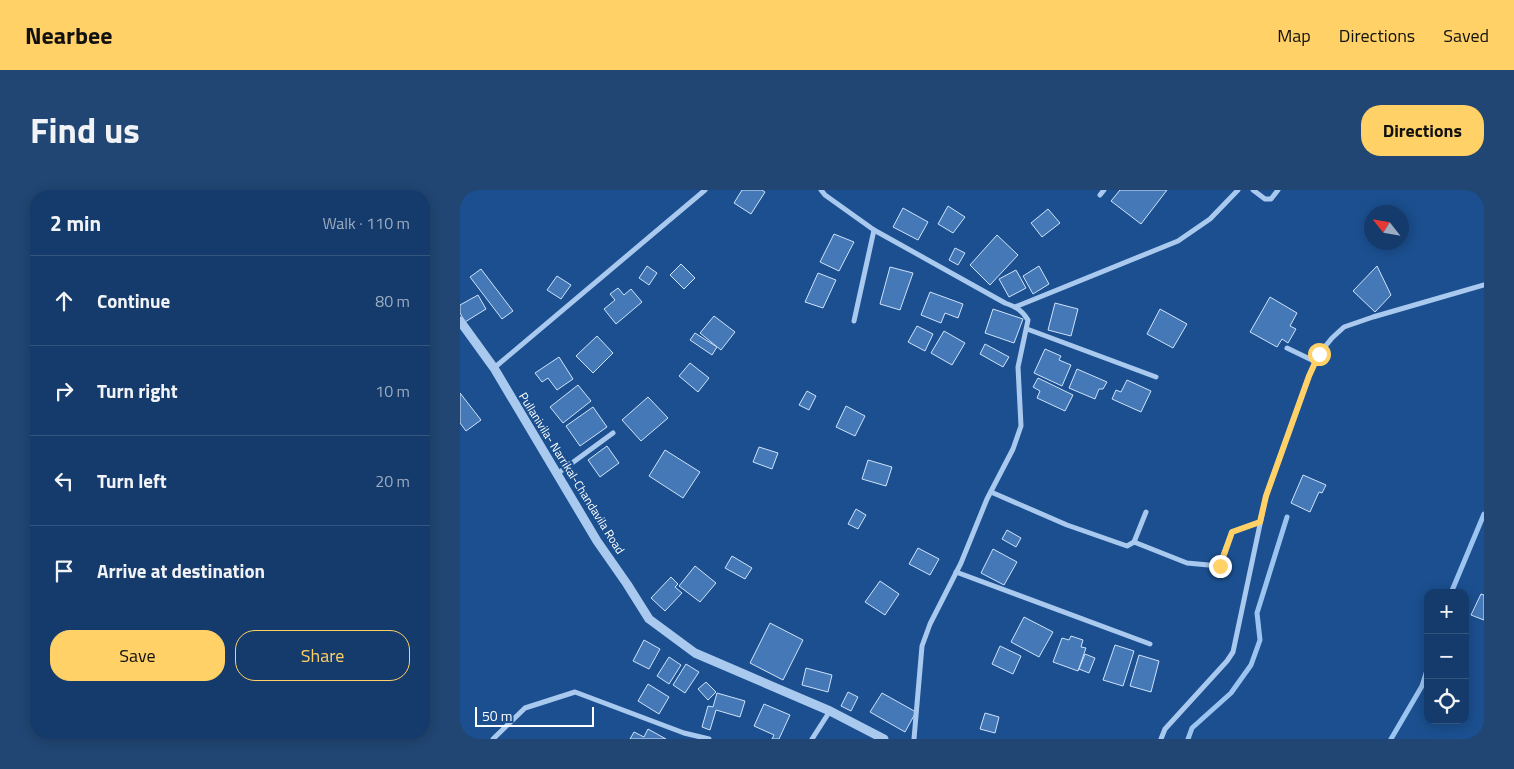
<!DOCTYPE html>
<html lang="en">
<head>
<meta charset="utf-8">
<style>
  :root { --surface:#143b6b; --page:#214673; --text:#f1f3f6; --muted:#9dadc1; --line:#33557e; --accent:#ffd166 }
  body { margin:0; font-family:"Titillium Web",sans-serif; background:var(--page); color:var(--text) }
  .controls { position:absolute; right:15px; bottom:15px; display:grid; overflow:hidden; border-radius:10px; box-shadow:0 2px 12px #0003 }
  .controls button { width:45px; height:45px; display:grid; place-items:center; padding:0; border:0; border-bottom:1px solid var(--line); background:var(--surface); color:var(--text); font:25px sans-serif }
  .compass { position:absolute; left:904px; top:15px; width:45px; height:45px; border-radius:50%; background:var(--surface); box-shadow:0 2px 12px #0003; rotate:301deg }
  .scale { position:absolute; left:15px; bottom:12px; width:119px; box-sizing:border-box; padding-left:5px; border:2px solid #fff; border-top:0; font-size:14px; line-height:18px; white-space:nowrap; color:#fff; -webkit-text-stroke:4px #1b4f8f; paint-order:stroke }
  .stop { position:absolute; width:15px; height:15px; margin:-11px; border:4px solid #ffd166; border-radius:50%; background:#fff }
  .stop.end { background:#ffd166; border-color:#fff; box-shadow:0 1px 5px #0008 }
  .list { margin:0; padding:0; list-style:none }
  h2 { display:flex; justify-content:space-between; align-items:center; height:65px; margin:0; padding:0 20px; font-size:21px }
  h2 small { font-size:16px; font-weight:400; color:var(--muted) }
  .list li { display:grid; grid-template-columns:32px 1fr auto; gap:15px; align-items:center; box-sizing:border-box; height:90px; padding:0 20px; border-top:1px solid var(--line) }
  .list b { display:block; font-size:19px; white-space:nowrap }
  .list em { font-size:16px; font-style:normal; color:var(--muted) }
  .actions { display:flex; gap:10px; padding:15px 20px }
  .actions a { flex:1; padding:11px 0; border:1px solid var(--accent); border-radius:20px; text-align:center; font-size:18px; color:var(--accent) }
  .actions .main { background:var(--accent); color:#111 }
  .icon { flex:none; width:28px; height:28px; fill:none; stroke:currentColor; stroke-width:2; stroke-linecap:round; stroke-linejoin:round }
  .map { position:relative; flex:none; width:1024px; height:549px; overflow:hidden; border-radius:20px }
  header { display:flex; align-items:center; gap:30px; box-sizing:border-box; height:70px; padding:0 25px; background:var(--accent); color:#111 }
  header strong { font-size:24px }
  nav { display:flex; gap:28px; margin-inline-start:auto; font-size:18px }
  .intro { display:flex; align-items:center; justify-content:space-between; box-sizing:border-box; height:120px; padding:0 30px }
  h1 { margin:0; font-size:35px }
  .button { padding:12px 22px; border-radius:20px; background:var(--accent); color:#111; font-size:18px; font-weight:700 }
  main { display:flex; gap:30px; padding:0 30px }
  aside { flex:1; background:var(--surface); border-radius:20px; box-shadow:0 2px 12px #0003 }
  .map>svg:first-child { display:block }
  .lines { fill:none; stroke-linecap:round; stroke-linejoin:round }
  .stream { stroke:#9cc4f0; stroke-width:5 }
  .building { fill:#4478b7; stroke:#cfe3fa }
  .minor { stroke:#a9c9ee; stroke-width:5 }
  .tertiary { stroke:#a9c9ee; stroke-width:9 }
  .route { stroke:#ffd166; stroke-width:6 }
  .labels { text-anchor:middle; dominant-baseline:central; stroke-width:4.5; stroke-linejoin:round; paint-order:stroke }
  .street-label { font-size:12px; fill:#fff; stroke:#1b4f8f }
</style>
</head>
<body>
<header>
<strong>Nearbee</strong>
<nav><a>Map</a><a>Directions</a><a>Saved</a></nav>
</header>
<div class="intro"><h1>Find us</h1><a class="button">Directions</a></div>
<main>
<aside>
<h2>2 min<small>Walk · 110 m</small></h2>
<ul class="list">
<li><svg class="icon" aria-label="ahead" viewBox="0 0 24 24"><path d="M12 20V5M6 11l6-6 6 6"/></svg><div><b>Continue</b></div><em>80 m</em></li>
<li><svg class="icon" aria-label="right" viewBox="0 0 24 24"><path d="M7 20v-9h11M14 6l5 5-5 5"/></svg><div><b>Turn right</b></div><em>10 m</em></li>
<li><svg class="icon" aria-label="left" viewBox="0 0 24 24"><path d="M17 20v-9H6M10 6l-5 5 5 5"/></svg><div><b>Turn left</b></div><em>20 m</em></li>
<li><svg class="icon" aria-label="arrive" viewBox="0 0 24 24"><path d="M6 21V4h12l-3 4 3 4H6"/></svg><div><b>Arrive at destination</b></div></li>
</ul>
<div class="actions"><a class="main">Save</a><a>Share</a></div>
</aside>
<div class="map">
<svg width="1024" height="549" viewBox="0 0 1024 549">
  <rect width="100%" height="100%" fill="#1b4f8f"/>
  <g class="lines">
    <g class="stream">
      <path d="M991,403l33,-79"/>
      <path d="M728,549l4,-11 39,-35 20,-28 9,-25 -3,-27 30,-96"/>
      <path d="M931,549l31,-53 6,-19"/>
    </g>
  </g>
  <g class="building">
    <path d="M282,0h20l3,2 -14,22 -17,-11z"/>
    <path d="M660,0h47l-26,34 -30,-23z"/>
    <path d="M488,16l17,11 -12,16 -15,-9z"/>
    <path d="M443,18l25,14 -10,18 -25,-13z"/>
    <path d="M588,19l12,14 -18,14 -11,-14z"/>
    <path d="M374,44l20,8 -15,29 -19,-9z"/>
    <path d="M537,45l21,20 -28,30 -20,-20z"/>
    <path d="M495,58l10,5 -7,12 -9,-5z"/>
    <path d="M221,74l14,14 -11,11 -14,-14z"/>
    <path d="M187,76l10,7 -8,12 -10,-7z"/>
    <path d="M579,76l10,18 -16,10 -10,-18z"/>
    <path d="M917,76l14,29 -16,17 -22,-21z"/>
    <path d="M430,77l23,6 -13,37 -20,-6z"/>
    <path d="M21,79l32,42 -11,8 -32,-42z"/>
    <path d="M556,80l10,18 -17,9 -10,-18z"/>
    <path d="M358,83l18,7 -13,28 -18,-6z"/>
    <path d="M97,86l14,9 -10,14 -14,-9z"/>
    <path d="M158,98l6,7 7,-6 11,13 -26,22 -12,-15 11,-9 -5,-6z"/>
    <path d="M470,102l33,12 -5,14 -13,-5 -4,10 -20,-8z"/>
    <path d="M18,105l8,14 -21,13 -5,-9v-8z"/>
    <path d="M810,107l27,16 -7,13 6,3 -8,14 -6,-4 -5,8 -27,-15z"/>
    <path d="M595,113l23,6 -7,27 -23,-6z"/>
    <path d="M533,119l30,10 -9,24 -29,-10z"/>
    <path d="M700,119l27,15 -14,24 -26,-14z"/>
    <path d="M254,126l21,16 -14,18 -21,-17z"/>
    <path d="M457,136l16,8 -8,17 -17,-9z"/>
    <path d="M484,141l21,12 -13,22 -21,-12z"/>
    <path d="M235,143l22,14 -5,8 -22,-15z"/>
    <path d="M137,146l16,17 -20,20 -17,-17z"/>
    <path d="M525,154l24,13 -6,10 -23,-13z"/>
    <path d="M585,159l16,7 -2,4 12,5 -9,21 -28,-13z"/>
    <path d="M99,167l14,22 -16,11 -9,-12 -6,4 -7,-9z"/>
    <path d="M230,173l19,15 -11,14 -19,-16z"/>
    <path d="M617,179l30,13 -4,7h-4l-4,10 -26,-11z"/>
    <path d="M578,188l35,17 -8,16 -28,-13 3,-7 -7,-4z"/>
    <path d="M667,190l24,11 -10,21 -29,-13 4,-9 5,2z"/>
    <path d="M118,195l13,16 -28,22 -13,-16z"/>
    <path d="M347,201l9,5 -7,14 -10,-5z"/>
    <path d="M0,203l21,27 -15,11 -6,-8z"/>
    <path d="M188,207l20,21 -27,23 -19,-21z"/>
    <path d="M386,216l19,10 -10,20 -19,-9z"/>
    <path d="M133,217l14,20 -27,19 -14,-20z"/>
    <path d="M147,256l12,17 -19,14 -12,-17z"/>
    <path d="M299,257l19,6 -6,16 -19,-7z"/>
    <path d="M205,260l35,22 -17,26 -34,-22z"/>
    <path d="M408,270l24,7 -6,19 -24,-7z"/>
    <path d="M843,285l23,10 -4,8 -3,-1 -9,20 -19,-9z"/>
    <path d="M396,319l10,6 -8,14 -10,-5z"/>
    <path d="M547,340l14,8 -5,9 -14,-8z"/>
    <path d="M458,358l21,11 -9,16 -21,-11z"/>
    <path d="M533,359l24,13 -13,23 -23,-12z"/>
    <path d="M272,366l20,12 -7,11 -20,-11z"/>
    <path d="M235,376l21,17 -16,19 -21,-16z"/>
    <path d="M211,387l7,7 -3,3 7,6 -17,18 -14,-13z"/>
    <path d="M420,391l19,13 -14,21 -20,-13z"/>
    <path d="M1021,404l3,1v25l-13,-5z"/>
    <path d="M564,427l29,15 -14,25 -28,-15z"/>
    <path d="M310,433l33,17 -20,40 -33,-17z"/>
    <path d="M611,446l12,4 -2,7 5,1 -8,23 -25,-9 9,-24 7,2z"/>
    <path d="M184,450l16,9 -11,20 -16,-8z"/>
    <path d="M655,455l19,6 -11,35 -20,-6z"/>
    <path d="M540,456l21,10 -8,18 -21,-10z"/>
    <path d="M625,464l10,4 -6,15 -10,-4z"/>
    <path d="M679,465l20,6 -8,31 -21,-6z"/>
    <path d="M209,467l12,8 -12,19 -12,-8z"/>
    <path d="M226,474l13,8 -14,21 -12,-8z"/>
    <path d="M346,478l26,7 -4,17 -26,-7z"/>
    <path d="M246,492l10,10 -8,8 -10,-11z"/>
    <path d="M188,494l21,13 -10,17 -21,-13z"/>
    <path d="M388,502l10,5 -7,14 -10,-5z"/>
    <path d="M257,503l28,8 -5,16 -24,-7 -6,20 -8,-3 6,-21 5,1z"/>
    <path d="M422,503l34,19 -11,20 -35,-20z"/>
    <path d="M304,514l26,11 -11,24h-7l2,-4 -20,-9z"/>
    <path d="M525,523l14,4 -4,16 -15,-4z"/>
    <path d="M188,539l18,10h-36l4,-7 10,5z"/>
  </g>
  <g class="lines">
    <g class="minor">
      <path d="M361,0l4,5 49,35 131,73c11,4 17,7 23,17l-10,47 3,59 -8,23 -26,50 -26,64 -31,61 -8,22 -8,93"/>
      <path d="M793,0l12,9h6l7,-9"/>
      <path d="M640,5l4,-5"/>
      <path d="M555,117l163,-66 32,-22 28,-29"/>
      <path d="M394,131l20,-91"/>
      <path d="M567,139l129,48"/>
      <path d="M827,158l29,14"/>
      <path d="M34,178l211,-178"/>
      <path d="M97,284l56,-41"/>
      <path d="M531,302l76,33 60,21 7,-4 12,-30"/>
      <path d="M674,352l53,21 32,3 13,-34 28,-10"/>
      <path d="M496,382l194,72"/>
      <path d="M33,549l32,-31 50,-16 109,41 25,6"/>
      <path d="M352,549l18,-28"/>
      <path d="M701,549l4,-10 62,-68 6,-9 33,-156 43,-120 10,-22 13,-16 12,-11 29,-10 111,-32"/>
    </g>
    <path class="tertiary" d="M0,131l34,47 103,173 30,43 22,35 46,34 135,58 54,28"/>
  </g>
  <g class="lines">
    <path class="route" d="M760,376l12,-34 28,-10 6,-26 43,-120 10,-22"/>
  </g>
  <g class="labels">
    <g class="street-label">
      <text transform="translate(112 283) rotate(58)">Pullanivila- Narrikal-Chandavila Road</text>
    </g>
  </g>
</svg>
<div class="controls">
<button>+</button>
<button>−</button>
<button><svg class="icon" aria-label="locate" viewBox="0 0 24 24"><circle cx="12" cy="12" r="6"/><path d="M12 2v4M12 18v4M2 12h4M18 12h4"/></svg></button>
</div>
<svg class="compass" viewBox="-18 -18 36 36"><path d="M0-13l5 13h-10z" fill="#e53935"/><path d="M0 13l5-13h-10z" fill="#9dadc1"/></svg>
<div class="scale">50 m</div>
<div class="stop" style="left:859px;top:164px"></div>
<div class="stop end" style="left:760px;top:376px"></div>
</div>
</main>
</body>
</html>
